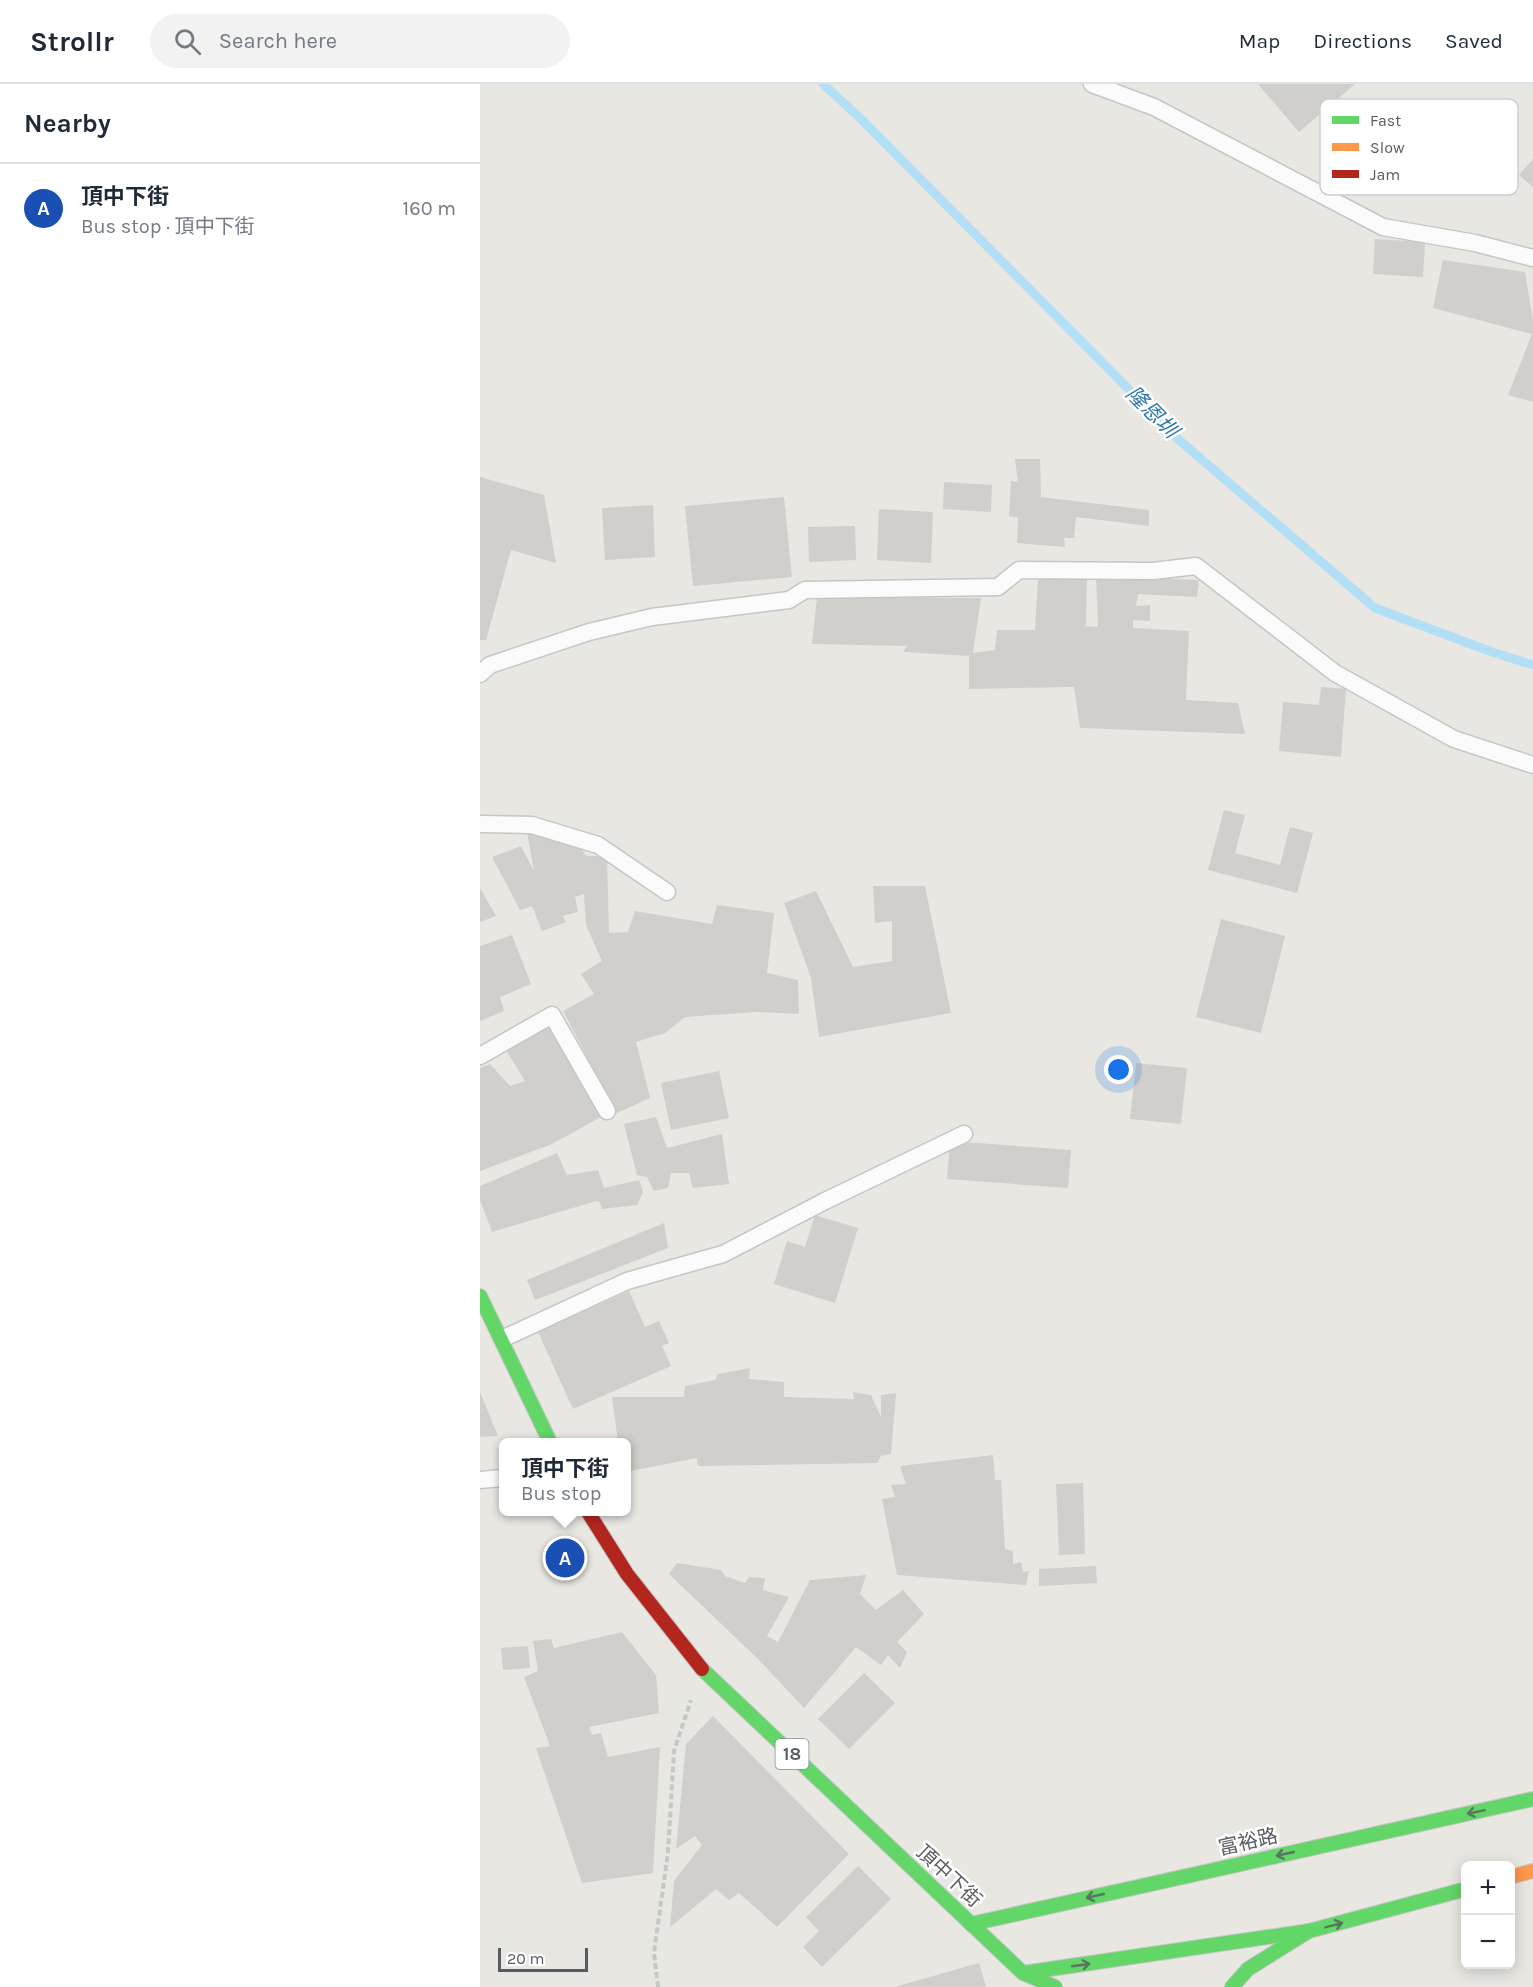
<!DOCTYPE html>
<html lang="en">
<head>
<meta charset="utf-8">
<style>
  :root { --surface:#fff; --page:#f2f2f3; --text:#1f2937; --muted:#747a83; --line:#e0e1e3; --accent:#0b8043 }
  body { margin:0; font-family:Karla,"Noto Sans TC",sans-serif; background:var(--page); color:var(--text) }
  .controls { position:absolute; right:18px; bottom:18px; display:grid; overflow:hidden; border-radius:9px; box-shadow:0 3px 15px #0003 }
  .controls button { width:54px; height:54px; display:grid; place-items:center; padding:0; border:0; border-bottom:2px solid var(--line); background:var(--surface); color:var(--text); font:30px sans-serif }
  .scale { position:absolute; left:18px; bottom:15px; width:90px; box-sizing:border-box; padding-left:6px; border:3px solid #585d61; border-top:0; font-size:16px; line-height:21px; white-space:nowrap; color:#585d61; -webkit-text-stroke:4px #fff; paint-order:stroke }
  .you { position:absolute; left:639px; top:986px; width:21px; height:21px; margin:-15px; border:4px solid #fff; border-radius:50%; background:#1a73e8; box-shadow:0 0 0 9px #1a73e833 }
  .badge { display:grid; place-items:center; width:39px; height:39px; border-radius:50%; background:var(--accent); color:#fff; font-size:20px; font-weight:700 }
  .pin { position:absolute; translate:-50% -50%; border:3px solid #fff; box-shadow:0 2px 6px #0006 }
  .popup { position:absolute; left:19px; top:1354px; width:132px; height:78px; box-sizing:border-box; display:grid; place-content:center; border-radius:9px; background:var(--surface); filter:drop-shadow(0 2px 4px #0005); font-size:20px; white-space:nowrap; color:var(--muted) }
  .popup b { font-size:22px; color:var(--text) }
  .popup::after { content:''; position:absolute; left:50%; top:100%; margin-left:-12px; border:12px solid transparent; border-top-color:var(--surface) }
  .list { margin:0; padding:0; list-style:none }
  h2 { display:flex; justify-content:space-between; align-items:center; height:78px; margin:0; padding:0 24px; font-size:26px }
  h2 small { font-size:20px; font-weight:400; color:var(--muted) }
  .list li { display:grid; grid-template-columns:39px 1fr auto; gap:18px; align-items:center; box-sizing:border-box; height:90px; padding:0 24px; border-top:2px solid var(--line) }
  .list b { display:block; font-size:22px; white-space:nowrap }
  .list p { margin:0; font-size:20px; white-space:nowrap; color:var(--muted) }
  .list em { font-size:20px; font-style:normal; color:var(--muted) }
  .icon { flex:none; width:33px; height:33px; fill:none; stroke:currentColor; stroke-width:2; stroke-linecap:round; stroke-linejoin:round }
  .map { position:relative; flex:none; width:1053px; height:1903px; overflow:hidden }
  header { display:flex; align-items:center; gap:36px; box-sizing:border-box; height:84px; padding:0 30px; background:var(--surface); border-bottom:2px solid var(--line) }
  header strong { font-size:28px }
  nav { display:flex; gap:33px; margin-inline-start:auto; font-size:21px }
  .search { width:420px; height:54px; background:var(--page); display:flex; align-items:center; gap:15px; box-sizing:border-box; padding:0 21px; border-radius:33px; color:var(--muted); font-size:22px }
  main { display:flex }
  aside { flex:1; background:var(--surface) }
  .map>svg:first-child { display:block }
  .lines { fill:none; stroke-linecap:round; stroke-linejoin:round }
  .stream { stroke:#b3dff6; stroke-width:9 }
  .building { fill:#d0cfcc }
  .lane-casing { stroke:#c5c6c5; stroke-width:19 }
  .fast-casing { stroke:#c6c6c6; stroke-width:16 }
  .slow-casing { stroke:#c6c6c6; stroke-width:16 }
  .jam-casing { stroke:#c6c6c6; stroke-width:16 }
  .path { stroke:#c3cac6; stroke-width:4; stroke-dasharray:6 3; stroke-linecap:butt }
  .lane { stroke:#fcfbfb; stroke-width:16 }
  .fast { stroke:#63d668; stroke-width:14 }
  .slow { stroke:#ff974d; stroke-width:14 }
  .jam { stroke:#b3261e; stroke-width:14 }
  .oneway { stroke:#5a7562 }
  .labels { text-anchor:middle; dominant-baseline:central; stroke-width:5; stroke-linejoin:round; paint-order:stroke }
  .shield { fill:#fff; stroke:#8a8e90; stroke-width:1.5 }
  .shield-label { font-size:18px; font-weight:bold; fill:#585d61 }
  .street-label { font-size:20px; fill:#585d61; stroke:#fff }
  .water-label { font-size:21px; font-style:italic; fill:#3479ac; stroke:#fff }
  .key { fill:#fff; stroke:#cdced0; stroke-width:1.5 }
  .key-label { font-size:16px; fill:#585d61 }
</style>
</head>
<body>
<header>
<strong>Strollr</strong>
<div class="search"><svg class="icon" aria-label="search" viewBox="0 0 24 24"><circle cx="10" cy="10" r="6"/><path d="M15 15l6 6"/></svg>Search here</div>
<nav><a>Map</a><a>Directions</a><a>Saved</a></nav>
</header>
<main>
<aside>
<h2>Nearby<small></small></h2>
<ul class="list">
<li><span class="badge" style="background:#1a4fb4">A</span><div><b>頂中下街</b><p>Bus stop · 頂中下街</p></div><em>160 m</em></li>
</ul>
</aside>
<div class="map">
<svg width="1053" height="1903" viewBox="0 0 1053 1903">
  <rect width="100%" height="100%" fill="#e9e7e2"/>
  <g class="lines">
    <path class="stream" d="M343,0l37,34 319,322 196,168 117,44 41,13"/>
  </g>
  <g class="building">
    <path d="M778,0h97l-56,48z"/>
    <path d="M1053,75v28l-14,-12z"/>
    <path d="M895,155l50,3 -2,35 -50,-3z"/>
    <path d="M963,176l82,12 8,49v81l-25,-7 24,-61 -99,-26z"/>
    <path d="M535,375h25l1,38 108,13v16l-73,-9 -2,21h-10l1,9 -48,-4 1,-25 -9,-2 2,-35 7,1z"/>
    <path d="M0,393l64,18 12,68 -45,-13 -25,90h-6z"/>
    <path d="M464,398l48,3 -1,27 -48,-3z"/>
    <path d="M304,413l8,80 -99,9 -8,-80z"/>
    <path d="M173,421l2,52 -50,3 -3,-52z"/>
    <path d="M399,425l54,3 -2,51 -54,-3z"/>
    <path d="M375,442l1,34 -47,2 -1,-35z"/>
    <path d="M616,492l103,4 -2,17 -59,-3 -2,12 14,-1v16l-17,-1v8l56,3 -3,69 52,3 7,31 -165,-6 -6,-41 -105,2v-33l-66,-4 4,-6 -95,-2 5,-46h164l-8,55 22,-3 2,-20h38l3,-50 49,-3 -1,49 12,1z"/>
    <path d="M841,603l25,2 -5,68 -62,-6 4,-49 36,3z"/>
    <path d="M744,726l21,5 -10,38 45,12 10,-38 23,6 -16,60 -89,-23z"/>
    <path d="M47,748l49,8 10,16h21l2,77 19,-1 7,-21 77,13 5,-19 57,8 -7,60 31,7 1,34 -42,-2 -72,5 -20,16 -29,9 14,56 -33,15 -54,-102 31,-17 -13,-20 21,-13 -16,-36 -2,-31 -9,3 3,15 -15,4 3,6 -24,9 -10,-25 -12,4 -28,-53 29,-11 13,25z"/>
    <path d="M393,802h52l26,127 -132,24 -8,-59 -27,-75 32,-12 37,76 39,-6v-40l-17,2z"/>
    <path d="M0,804l16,28 -16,6z"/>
    <path d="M741,835l64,17 -24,97 -65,-16z"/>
    <path d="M32,851l19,49 -31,13 4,14 -24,10v-75z"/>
    <path d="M67,939l54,94 -49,27 -72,27v-103l10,-4 20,22 15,-5 -19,-31z"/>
    <path d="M656,979l51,5 -6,56 -51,-5z"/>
    <path d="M239,987l10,47 -58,12 -10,-47z"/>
    <path d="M176,1033l11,31 55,-14 7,50 -36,4 -4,-15h-18l-3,15 -14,3 -7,-14 -10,-2 -13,-51z"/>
    <path d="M470,1057l121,9 -3,38 -121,-9z"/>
    <path d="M77,1069l10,22 31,-5 6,18 35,-8 4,12 -6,13 -35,4 -3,-8 -6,1 -101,30 -12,-32v-14z"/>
    <path d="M335,1131l43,13 -23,75 -61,-19 13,-43 18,6z"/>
    <path d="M184,1139l4,25 -133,52 -8,-20z"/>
    <path d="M149,1207l16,36 14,-6 10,22 -7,3 9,20 -98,43 -35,-77z"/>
    <path d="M270,1284l-1,11 35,3v15l70,2 -1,-7 18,3 10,22v-22l15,-2 -5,61 -10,2 -4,7 -179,3 -1,-8 -71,14v-30h-8l-6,-45h72l1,-11 30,-6 3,-6z"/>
    <path d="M0,1308l18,44 -18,1z"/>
    <path d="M513,1371l2,25h6l4,69 8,2v13l8,-2 2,10 6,-1 -3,14 -129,-10 -15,-76 13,-2 -4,-12 15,-1 -6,-18z"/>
    <path d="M603,1399l2,71 -26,1 -3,-71z"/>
    <path d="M197,1479l44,7 4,6 20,7 4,-6 16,1 -2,12 26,7 -22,39 11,6 32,-62 56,-5 -6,19 16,16 27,-20 21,24 -27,28 10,10 -7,16 -12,-13 -7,10 -25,-18 -52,61 -46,-49 -89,-85z"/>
    <path d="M616,1482l1,17 -58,3v-17z"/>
    <path d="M142,1548l34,43 3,38 -70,14 3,8 9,-2 7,24 52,-10 -7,126 -71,10 -46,-135 14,-2 -26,-69 14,-6 -5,-30 18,-2 3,9z"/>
    <path d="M48,1562l2,22 -27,2 -2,-22z"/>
    <path d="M384,1589l31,30 -46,46 -31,-30z"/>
    <path d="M233,1632l136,138 -72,73 -38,-34 -10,7 -13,-11 -46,38 4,-46 28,-36 -7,-9 -19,13 10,-105z"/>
    <path d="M378,1782l33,33 -69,68 -19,-20 16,-16 -13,-14z"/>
    <path d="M499,1879l7,24h-88v-1z"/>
  </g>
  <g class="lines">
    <g class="lane-casing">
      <g id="lane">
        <path d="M612,0l62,23 229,120 92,16 58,15"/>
        <path d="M0,590l10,-9 99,-33 63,-15 137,-17 16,-10 193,-3 21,-17 134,1 43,-5 139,107 119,66 79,26"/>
        <path d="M0,740l52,1 66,20 69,47"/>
        <path d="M0,972l72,-41 55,96"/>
        <path d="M22,1255l125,-58 96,-27 102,-53 139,-67"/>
        <path d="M0,1396l23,-2"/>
      </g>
    </g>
    <g class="fast-casing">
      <g id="fast">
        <path d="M0,1212l70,146"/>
        <path d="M222,1585l321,304 32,14"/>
        <path d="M491,1840l562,-125"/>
        <path d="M543,1889l286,-42"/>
        <path d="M752,1903l16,-18 61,-38 157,-42"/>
      </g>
    </g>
    <g class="slow-casing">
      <path id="slow" d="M1030,1793l23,-6"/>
    </g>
    <g class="jam-casing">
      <path id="jam" d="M108,1428l39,62 75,95"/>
    </g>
    <path class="path" d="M178,1903l-4,-34 14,-101 6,-101 17,-51"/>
    <use href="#lane" class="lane"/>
    <use href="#fast" class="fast"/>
    <use href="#slow" class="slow"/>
    <use href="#jam" class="jam"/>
  </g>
  <defs><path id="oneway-shaft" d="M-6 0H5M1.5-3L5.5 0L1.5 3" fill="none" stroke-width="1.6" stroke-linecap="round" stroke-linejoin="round" transform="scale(1.5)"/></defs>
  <g class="oneway">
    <use href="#oneway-shaft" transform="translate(996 1728) rotate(168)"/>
    <use href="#oneway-shaft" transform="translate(805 1770) rotate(167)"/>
    <use href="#oneway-shaft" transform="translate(615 1812) rotate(167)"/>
    <use href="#oneway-shaft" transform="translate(854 1841) rotate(-15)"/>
    <use href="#oneway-shaft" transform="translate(601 1881) rotate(-8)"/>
  </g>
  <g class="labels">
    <rect class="shield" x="295.5" y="1655" width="33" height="30" rx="4.5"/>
    <g class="shield-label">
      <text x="312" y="1670">18</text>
    </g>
    <g class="street-label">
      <text transform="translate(768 1758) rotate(-13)">富裕路</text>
      <text transform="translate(469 1792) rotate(43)">頂中下街</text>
    </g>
    <g class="water-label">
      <text transform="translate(672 328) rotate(45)">隆恩圳</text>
    </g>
  </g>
  <rect x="840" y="15" width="198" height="96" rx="9" class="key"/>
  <rect x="852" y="32" width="27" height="8" fill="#63d668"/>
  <rect x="852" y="59" width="27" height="8" fill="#ff974d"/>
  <rect x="852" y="86" width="27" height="8" fill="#b3261e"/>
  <g class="key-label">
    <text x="890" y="42">Fast</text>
    <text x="890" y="69">Slow</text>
    <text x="890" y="96">Jam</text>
  </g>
</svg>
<div class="controls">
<button>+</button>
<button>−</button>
</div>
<div class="scale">20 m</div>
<div class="you"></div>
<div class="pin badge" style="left:85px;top:1474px;background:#1a4fb4">A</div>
<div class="popup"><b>頂中下街</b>Bus stop</div>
</div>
</main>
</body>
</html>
